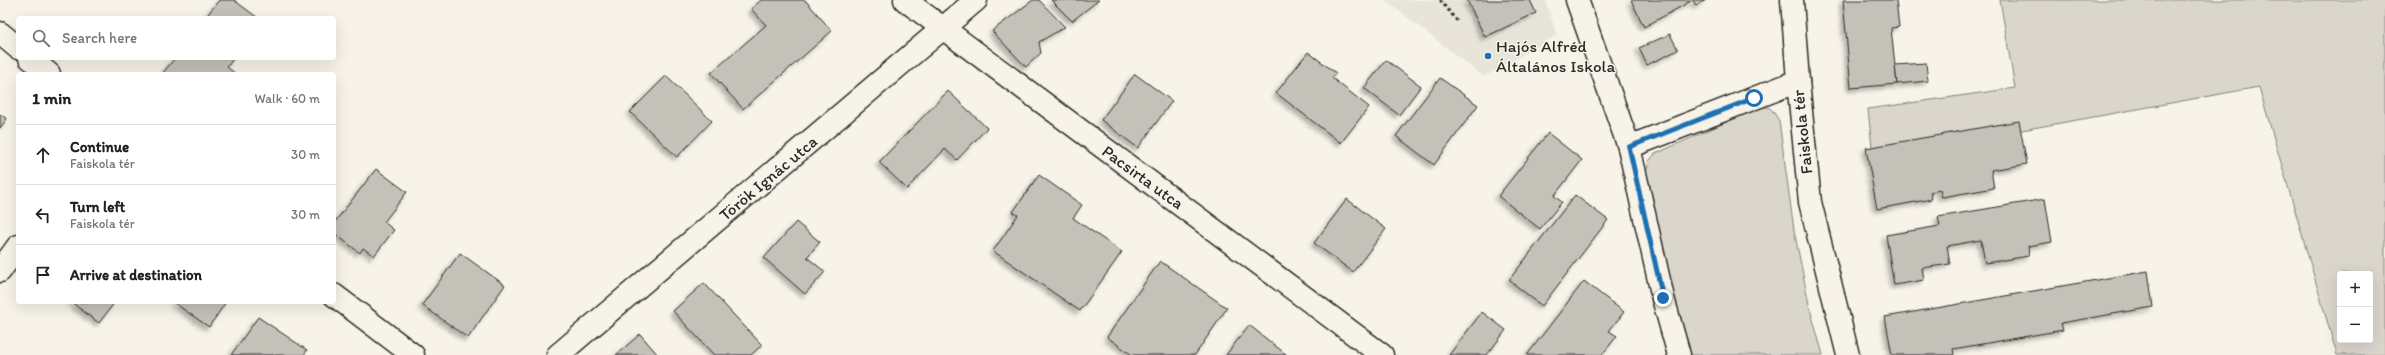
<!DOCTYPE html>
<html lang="en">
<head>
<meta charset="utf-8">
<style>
  :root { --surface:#fff; --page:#f6f6f6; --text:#202124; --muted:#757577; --line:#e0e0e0 }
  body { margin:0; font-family:Itim,sans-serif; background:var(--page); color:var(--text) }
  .controls { position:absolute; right:12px; bottom:12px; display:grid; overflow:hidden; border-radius:4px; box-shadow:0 4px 16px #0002 }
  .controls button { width:36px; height:36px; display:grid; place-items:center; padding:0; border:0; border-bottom:1px solid var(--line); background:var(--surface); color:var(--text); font:20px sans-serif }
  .stop { position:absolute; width:12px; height:12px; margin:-9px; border:3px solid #1f6fb2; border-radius:50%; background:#fff }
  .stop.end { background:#1f6fb2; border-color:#fff; box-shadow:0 1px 4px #0008 }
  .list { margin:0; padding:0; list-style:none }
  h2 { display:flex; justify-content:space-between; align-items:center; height:52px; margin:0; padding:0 16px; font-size:17px }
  h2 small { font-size:13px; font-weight:400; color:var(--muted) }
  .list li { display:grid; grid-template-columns:26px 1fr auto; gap:12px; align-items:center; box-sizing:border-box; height:60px; padding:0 16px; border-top:1px solid var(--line) }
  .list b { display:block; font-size:15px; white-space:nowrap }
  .list p { margin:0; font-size:13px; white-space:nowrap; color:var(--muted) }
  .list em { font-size:13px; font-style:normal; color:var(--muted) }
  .icon { flex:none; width:22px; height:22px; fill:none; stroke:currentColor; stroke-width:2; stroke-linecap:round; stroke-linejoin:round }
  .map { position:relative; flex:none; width:2385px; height:355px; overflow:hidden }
  .search { position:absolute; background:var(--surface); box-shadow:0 4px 16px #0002; left:16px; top:16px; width:320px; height:44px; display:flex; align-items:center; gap:10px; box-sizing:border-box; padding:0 14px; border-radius:4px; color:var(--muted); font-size:15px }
  .panel { position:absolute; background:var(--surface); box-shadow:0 4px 16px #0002; left:16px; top:72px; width:320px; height:232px; border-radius:4px }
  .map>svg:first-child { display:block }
  .built { fill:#e8e4da }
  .green { fill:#dad6cc; stroke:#82807c; fill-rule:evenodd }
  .building { fill:#c4c1b9; stroke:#2b2b2b; filter:url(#shadow) }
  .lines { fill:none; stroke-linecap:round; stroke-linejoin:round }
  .minor-casing { stroke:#2b2b2b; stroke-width:25 }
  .path { stroke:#2b2b2b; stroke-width:2.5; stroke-dasharray:3 3; stroke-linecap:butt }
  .minor { stroke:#f7f3e8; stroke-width:22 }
  .route { stroke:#1f6fb2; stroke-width:5 }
  .poi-dot { fill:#1f6fb2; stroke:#f7f3e8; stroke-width:1.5 }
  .labels { text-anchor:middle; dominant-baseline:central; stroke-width:3; stroke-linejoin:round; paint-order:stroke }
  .poi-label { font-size:17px; fill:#2b2b2b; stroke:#f7f3e8; text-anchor:start }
  .street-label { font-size:17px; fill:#2b2b2b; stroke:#f7f3e8 }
</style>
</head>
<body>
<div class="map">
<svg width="2385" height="355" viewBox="0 0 2385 355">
  <defs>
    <filter id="shadow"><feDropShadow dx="-3.5" dy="3.5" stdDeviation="2" flood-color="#0004"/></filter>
  </defs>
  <rect width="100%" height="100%" fill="#f7f3e8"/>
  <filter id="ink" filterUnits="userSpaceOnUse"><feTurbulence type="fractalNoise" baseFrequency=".025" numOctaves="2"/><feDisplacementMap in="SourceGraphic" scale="8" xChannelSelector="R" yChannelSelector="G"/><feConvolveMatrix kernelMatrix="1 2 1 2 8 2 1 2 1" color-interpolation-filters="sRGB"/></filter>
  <g filter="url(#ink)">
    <path class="built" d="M1385,0h160l12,35 -73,42z"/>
    <g class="green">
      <path d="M2000,0h385v355h-48l-78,-268 -386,70 -5,-48 147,-21zM2340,274h30v66h-30z"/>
      <path d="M1768,107l5,4 6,10 15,109 16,79 13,46h-137l-40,-182 3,-12 6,-7 103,-46z"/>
    </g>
    <g class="building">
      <path d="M219,0h15l24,18h-53z"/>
      <path d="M761,0h44l27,31 -89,78 -32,-36 55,-48 -15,-16z"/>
      <path d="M1033,0h6l26,27 -26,15 2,11 -15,14 -34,-36z"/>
      <path d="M1051,0h48l-27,21z"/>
      <path d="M1467,0h63l6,13 -51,24z"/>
      <path d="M1631,0h75l-10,6 -3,-6 -49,27z"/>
      <path d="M1843,0h53l3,27 -8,1 6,56 -46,4z"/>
      <path d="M1670,34l8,16 -31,15 -8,-17z"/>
      <path d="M1308,52l28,21 -4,5 37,29 -28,36 -65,-50z"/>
      <path d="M175,58h59l-7,9 9,7h-74z"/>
      <path d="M1386,60l35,26 -22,29 -35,-27z"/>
      <path d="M1926,63l2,18 -31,3 -2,-19z"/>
      <path d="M1135,74l37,27 -34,47 -37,-28z"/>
      <path d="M666,76l46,45 -35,36 -47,-45z"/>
      <path d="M1440,78l38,27 -44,60 -38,-29z"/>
      <path d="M948,91l39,37 -30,32 -12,-11 -38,40 -28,-27z"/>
      <path d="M0,114l7,5 -7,9z"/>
      <path d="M2019,121l8,43 -36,6 3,18 -52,9 -2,-7 -10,2 2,7 -55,10 -11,-61z"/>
      <path d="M1548,133l34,27 -28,36 8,6 -22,27 -42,-33z"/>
      <path d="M376,169l31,23 -23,30 10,8 -20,26 -11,-8 -3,5 -26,-20v-10z"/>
      <path d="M1039,175l43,30 -9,13 49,34 -42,59 -87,-60 25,-36 -5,-3z"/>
      <path d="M1575,195l33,25 -66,86 -33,-26z"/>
      <path d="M1347,199l39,30 -33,43 -39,-29z"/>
      <path d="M2045,199l7,43 -24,4 1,10 -44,7 -4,-23 -34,6 3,18 -28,4 2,12 -30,5 -8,-50 54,-9 -2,-9z"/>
      <path d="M796,222l24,20 -13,15 18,15 -20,22 -41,-36z"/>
      <path d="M460,253l45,32 -37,53 -46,-33z"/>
      <path d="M1160,261l67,47 -32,47h-63l-25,-18z"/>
      <path d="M2148,271l5,36 -92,16 2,7 -110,19 1,6h-62l-7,-38z"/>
      <path d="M1584,281l40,31 -15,19 8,5 -15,19h-75z"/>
      <path d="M704,283l58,62 -11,10h-37l-41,-44z"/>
      <path d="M71,302h44l-16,21z"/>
      <path d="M173,302h53l-17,25z"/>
      <path d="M1482,312l24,18 -19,25h-38z"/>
      <path d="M258,317l49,33 -3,5h-73z"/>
      <path d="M1249,325l38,30h-61z"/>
      <path d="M640,334l18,21h-42z"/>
    </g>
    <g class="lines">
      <g class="minor-casing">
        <g id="minor">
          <path d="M905,0l477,355"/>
          <path d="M1577,0l52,147 34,151 16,57"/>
          <path d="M1792,0l6,81 12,121 38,153"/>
          <path d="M0,33l18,15"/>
          <path d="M30,58l19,16"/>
          <path d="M1629,147l169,-66"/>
          <path d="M0,271l18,-25"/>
          <path d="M334,295l79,60"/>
          <path d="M558,355l418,-355"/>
        </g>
      </g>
      <path class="path" d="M1440,0l17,21"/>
      <use href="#minor" class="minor"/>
    </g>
  </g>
  <g class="lines" filter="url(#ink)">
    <path class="route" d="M1663,298l-34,-151 125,-49"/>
  </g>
  <circle class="poi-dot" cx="1488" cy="56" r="4"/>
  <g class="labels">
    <g class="poi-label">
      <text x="1496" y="46">Hajós Alfréd<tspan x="1496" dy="20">Általános Iskola</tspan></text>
    </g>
    <g class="street-label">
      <text transform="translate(1802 132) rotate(-96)">Faiskola tér</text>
      <text transform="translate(1143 177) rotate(36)">Pacsirta utca</text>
      <text transform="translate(768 178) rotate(-40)">Török Ignác utca</text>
    </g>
  </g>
</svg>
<div class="controls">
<button>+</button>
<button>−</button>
</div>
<div class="stop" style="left:1754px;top:98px"></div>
<div class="stop end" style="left:1663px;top:298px"></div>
<div class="search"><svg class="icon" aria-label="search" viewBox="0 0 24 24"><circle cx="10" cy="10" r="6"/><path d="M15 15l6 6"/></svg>Search here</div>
<section class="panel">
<h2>1 min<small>Walk · 60 m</small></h2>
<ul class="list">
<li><svg class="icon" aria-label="ahead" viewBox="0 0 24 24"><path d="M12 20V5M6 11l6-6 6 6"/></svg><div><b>Continue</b><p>Faiskola tér</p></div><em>30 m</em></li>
<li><svg class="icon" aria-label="left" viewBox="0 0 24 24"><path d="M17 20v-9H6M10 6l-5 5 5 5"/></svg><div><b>Turn left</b><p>Faiskola tér</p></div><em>30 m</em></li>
<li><svg class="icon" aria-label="arrive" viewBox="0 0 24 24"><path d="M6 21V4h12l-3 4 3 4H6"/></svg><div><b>Arrive at destination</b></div></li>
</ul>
</section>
</div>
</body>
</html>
